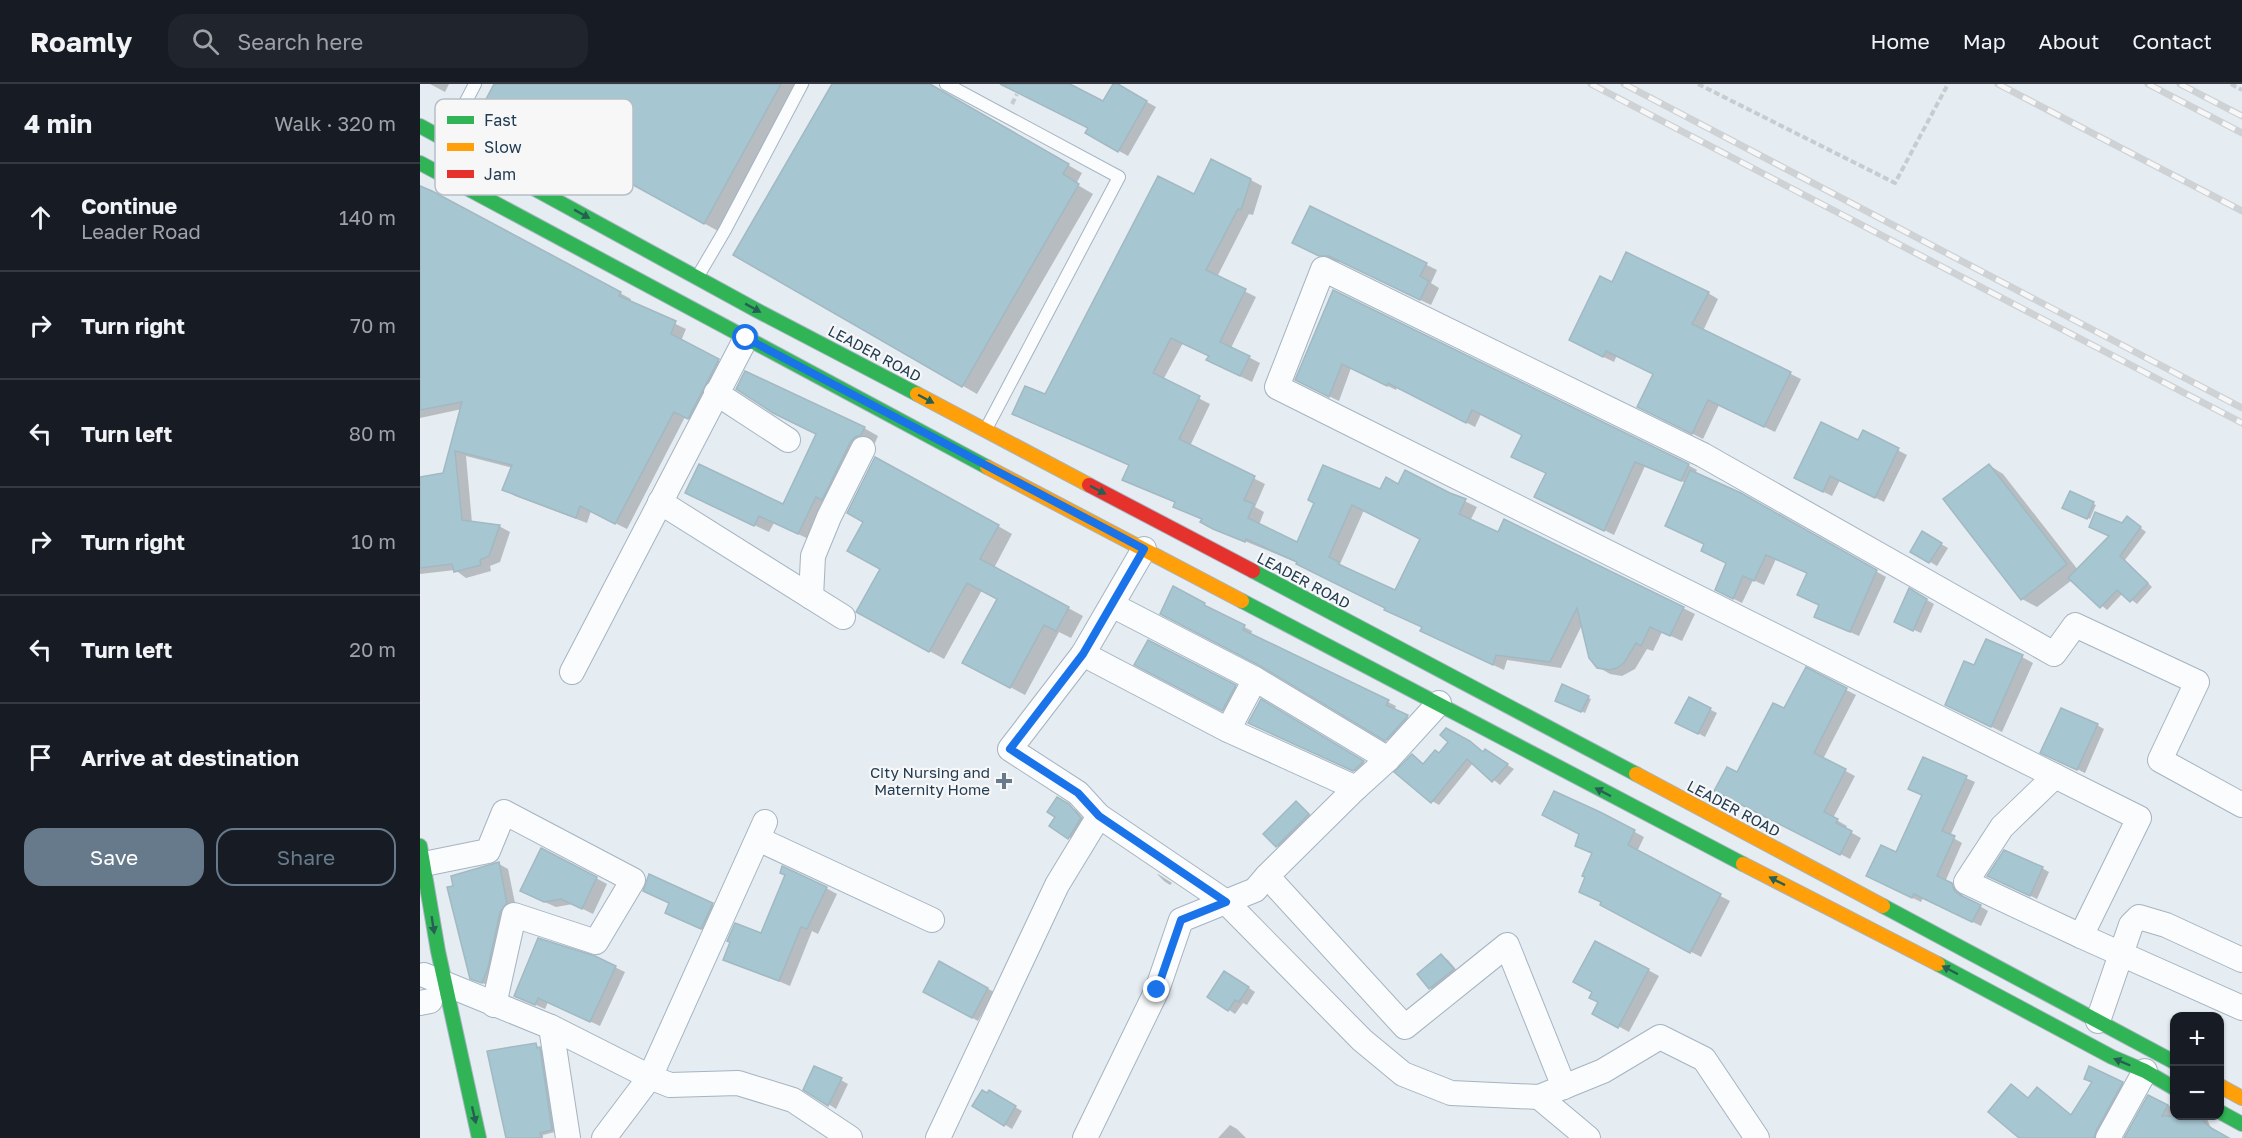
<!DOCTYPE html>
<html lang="en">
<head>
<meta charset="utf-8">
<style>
  :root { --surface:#171b24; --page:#20242c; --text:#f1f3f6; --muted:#9ea1a6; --line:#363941; --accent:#667a8b }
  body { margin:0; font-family:"Golos Text",sans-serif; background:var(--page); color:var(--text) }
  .controls { position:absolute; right:18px; bottom:18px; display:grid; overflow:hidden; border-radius:12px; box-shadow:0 2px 4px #0004 }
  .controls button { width:54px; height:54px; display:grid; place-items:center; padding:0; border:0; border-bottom:2px solid var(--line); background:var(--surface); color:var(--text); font:30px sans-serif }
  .stop { position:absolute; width:18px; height:18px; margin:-14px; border:4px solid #1a73e8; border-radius:50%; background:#fff }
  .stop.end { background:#1a73e8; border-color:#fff; box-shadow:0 2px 6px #0008 }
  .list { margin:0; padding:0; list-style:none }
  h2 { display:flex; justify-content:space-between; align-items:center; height:78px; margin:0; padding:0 24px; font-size:26px }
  h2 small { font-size:20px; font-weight:400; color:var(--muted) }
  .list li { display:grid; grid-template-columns:39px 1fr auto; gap:18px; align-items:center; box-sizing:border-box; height:108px; padding:0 24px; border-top:2px solid var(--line) }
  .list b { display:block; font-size:22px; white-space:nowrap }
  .list p { margin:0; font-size:20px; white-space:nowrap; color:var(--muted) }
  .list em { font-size:20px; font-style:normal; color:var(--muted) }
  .actions { display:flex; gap:12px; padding:18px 24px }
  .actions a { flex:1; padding:14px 0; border:2px solid var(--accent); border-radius:18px; text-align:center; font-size:21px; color:var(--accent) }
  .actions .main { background:var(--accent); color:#fff }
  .icon { flex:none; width:33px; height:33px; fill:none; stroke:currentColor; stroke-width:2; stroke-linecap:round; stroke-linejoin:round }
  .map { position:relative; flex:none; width:1822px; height:1054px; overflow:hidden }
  header { display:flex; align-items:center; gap:36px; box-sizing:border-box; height:84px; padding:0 30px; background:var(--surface); border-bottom:2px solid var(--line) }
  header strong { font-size:28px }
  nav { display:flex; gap:33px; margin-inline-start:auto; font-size:21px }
  .search { width:420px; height:54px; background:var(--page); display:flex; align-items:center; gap:15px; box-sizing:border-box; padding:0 21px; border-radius:18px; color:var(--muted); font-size:22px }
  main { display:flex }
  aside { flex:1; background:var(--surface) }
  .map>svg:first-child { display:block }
  .shadow { fill:#0003; fill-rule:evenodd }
  .building { fill:#a6c6d1; stroke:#a2b9c2; stroke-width:1.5; fill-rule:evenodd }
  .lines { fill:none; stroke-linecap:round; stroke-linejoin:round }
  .lane-casing { stroke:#a5b4c2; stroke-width:14 }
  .street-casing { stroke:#a5b4c2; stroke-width:26 }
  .fast-casing { stroke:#a5b4c2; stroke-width:16 }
  .slow-casing { stroke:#a5b4c2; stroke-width:16 }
  .jam-casing { stroke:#a5b4c2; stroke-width:16 }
  .path { stroke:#c7ccd1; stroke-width:4; stroke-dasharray:6 3; stroke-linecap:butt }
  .lane { stroke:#fbfcfd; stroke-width:12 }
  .street { stroke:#fbfcfd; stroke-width:24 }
  .fast { stroke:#30b455; stroke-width:14 }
  .slow { stroke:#ff9f0a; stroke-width:14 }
  .jam { stroke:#e5322d; stroke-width:14 }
  .rail-casing { stroke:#ced2d5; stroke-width:7 }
  .rail { stroke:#f7f7f7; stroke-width:4.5; stroke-dasharray:14; stroke-linecap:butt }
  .oneway { fill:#266054 }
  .route { stroke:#1a73e8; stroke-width:8 }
  .poi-dot { fill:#667a8b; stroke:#f7f7f7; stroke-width:2 }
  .labels { text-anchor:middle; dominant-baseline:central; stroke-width:4.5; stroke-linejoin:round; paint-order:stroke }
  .street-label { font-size:15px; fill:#213c53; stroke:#f7f7f7 }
  .poi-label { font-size:15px; fill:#213c53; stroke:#f7f7f7; text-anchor:end }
  .key { fill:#f7f7f7; stroke:#b7bfc6; stroke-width:1.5 }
  .key-label { font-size:16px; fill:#213c53 }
</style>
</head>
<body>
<header>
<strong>Roamly</strong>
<div class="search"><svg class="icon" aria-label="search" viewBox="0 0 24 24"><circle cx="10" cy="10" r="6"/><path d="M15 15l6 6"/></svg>Search here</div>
<nav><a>Home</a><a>Map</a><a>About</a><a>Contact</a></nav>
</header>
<main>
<aside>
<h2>4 min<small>Walk · 320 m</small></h2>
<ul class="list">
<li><svg class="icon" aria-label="ahead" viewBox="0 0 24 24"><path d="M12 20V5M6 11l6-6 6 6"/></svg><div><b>Continue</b><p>Leader Road</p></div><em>140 m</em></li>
<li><svg class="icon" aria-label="right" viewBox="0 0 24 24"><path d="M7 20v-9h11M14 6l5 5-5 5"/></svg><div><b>Turn right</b></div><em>70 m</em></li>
<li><svg class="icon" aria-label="left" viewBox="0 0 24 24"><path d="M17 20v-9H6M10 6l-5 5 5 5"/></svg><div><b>Turn left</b></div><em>80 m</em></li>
<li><svg class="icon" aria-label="right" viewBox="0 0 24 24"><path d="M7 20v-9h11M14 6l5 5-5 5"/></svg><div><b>Turn right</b></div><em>10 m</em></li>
<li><svg class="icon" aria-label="left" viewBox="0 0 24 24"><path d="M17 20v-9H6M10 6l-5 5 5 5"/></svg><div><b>Turn left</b></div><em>20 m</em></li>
<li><svg class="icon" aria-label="arrive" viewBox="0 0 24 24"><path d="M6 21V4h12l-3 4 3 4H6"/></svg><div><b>Arrive at destination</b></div></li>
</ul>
<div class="actions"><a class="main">Save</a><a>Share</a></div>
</aside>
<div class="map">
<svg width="1822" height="1054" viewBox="0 0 1822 1054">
  <rect width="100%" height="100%" fill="#e5ecf2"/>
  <g class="shadow">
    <path d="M10,0h19l-4,8z"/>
    <path d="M76,0h303l-81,147 -218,-120z"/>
    <path d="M414,0h93l155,89 -6,11 17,10 -116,200 -242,-139z"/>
    <path d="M610,0h37l37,19 11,-19 41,23 -28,49 -41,-23 2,-5z"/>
    <path d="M831,96l11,6 -9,29 -4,-1 -32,63 39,20 -25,51 29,15 -8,19 -33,-16 -9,-10 -27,-13 -20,37 47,24 -20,42 75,38 -10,23 9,5 -5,13 39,19 18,-41 65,-12 18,-5 51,8 27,13 -7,14 213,87 12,6 -13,27 -20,-9 -9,19 -6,-2 -12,20 -13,7 -12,-2 -12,-7 -16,-42 -21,43 -54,-8 -3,10 -71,-33 -10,-9 -125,-65 -85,-35 -10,-8 -28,-14 1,-3 -52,-24 6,-14 -84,-69 149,-199zM944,426l57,29 -26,53 -55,-28z"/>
    <path d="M0,101l200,108 11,6 -1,3 56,27 -5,12 48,25 -30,58 -14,-7 -58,112 -36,-18 -4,12 -72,-27 -11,-7 9,-21 -47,-12 6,67 27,3 11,6 -10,30 -10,4 1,5 -25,7 -11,-8 -35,4v-95l24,-5 18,-65 -42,9z"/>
    <path d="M891,124l126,62 -6,13 8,5 -8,17 -90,-43 -10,-1 -26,-12z"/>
    <path d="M1192,200l96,9 10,6 -15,32 98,48 -26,53 -56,-27 -16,34 -54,-27 5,-38 -37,-19 -3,7 -33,-16z"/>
    <path d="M914,208l354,173 9,5 -2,4 45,20 146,83 -27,59 -34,-15 -16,-48 -33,-14 -12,26 -11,-5 -11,23 -16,-8 2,-32 -22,-19 -20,-61 -41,-17 -31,69 -69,-34 2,-28 -23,-38 -43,-21 -6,13 -78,-40 -1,3 -45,-22 -12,33 -33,-16z"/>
    <path d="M444,344l14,8 -3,7 -6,2 -56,96 -39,-18 -5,9 -68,-32 83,6 34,-72z"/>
    <path d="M1443,348l44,23 -23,47 -44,-22 -8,16 -27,-13 54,-41z"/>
    <path d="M1569,381l14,9 75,96 44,-45 11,-3 13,10 -21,28 27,27 -15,17 -14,-11 -16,17 -35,-30 -35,27 -15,-8z"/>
    <path d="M1650,409l26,12 -6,14 -23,-10z"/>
    <path d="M578,442l14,8 -18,34 89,48 -12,22 -12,-6 -34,63 -47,-25 20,-71 -16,-9 -38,69 -72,-39z"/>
    <path d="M1502,449l26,15 -11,18 -25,-15z"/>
    <path d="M1489,506l25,14 -13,29 -19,-8z"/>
    <path d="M784,520l8,6 40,21 -1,3 137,68 8,4 -2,5 21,10 -21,23 -124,-75 -100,-51z"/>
    <path d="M1602,573l11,6 -31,69 -45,-22 18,-43z"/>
    <path d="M1386,585l50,26 -33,64 32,17 -22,42 14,8 -2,3 16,9 -11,21 -124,-64 11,-21 48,-64z"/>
    <path d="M726,586l89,16 9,6 -12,23z"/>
    <path d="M1143,602l28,13 -6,14 -28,-13z"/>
    <path d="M1269,615l28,14 -12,24 -28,-15z"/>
    <path d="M841,617l109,65 -9,8 -105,-47z"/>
    <path d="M1677,641l7,4 -19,44 -36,-17z"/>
    <path d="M1026,646l38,23 8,2 22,14 -14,16 -27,-22 -34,42 -7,-4 -13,-41 5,5 16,-10 10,-13z"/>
    <path d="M1546,694l9,4 -25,54 12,7 -17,39 15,8 3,6 25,15 -7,15 -58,-28 -2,4 -45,-22 21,-26z"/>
    <path d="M638,715l18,11 11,13 -11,19 -25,-17 6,-8z"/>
    <path d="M876,718l19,17 -31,31 -7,-4z"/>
    <path d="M1180,729l44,24 -7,15 93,49 -29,56 -90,-47 -18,-56 -16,-8z"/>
    <path d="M79,780l9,5 8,39 -25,79 -19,-9z"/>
    <path d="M1622,784l7,4 -12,27 -41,-20z"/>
    <path d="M737,790h1l14,9 -2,2 -6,-4z"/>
    <path d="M176,794l11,6 -14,30 -20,-10 -17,3 -23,-10z"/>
    <path d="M406,804l11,6 -19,40 -6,-3 -22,55 -65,-27z"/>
    <path d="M251,819l41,1 7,4 -11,24 -35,-16z"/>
    <path d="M1022,872l6,4 12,14 -23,18 -7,-4 -11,-14z"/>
    <path d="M174,873l31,15 -25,54 -52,-24 -3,7 -29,-13z"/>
    <path d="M520,879l54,29 -16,29 -53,-29z"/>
    <path d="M1228,886l11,6 -30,56 -24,-13z"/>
    <path d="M811,892l24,16 -8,13 -4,-2 -8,11 -6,-4z"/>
    <path d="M116,961l7,6 12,81 -12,3v3h-36z"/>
    <path d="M421,996l7,4 -12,25 -31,-20z"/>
    <path d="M1702,999l6,4 -27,51h-80l8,-39 8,-11 35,28z"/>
    <path d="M569,1008l33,19 -10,18 -38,-23z"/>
    <path d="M1729,1013l25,11v8h32l4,10 15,12h-99z"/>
    <path d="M810,1041l7,4 9,9h-28z"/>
  </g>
  <g class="building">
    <path d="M74,0h287l-77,140 -220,-121z"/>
    <path d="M412,0h98l139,80 -6,10 16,10 -117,203 -229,-132z"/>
    <path d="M580,0h70l33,17 10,-17h5l29,17 -29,51 -33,-19 3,-5z"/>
    <path d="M791,75l40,20 -10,31 -3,-1 -32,61 40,19 -26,53 30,14 -10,20 -34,-16 3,-4 -38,-18 -18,35 47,23 -21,43 76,37 -11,24 10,4 -6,14 49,24 17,-39 -6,-3 15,-35 57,24 6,-12 12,7 7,-14 45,23 16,6 -7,15 39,18 6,-13 180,88 -14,29 -20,-9 -9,19 -5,-3 -12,20 -7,5 -8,2 -12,-2 -8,-10 -12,-50 -27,54 -54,-7 -3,10 -73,-34 2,-4 -38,-17 1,-2 -89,-44 1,-2 -51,-23 -1,3 -32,-13 -13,-7 2,-3 -29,-12 2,-5 -53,-22 7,-15 -117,-51 13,-28 20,8 113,-218 36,18zM932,421l68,34 -25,51 -57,-26 1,-2 -10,-5z"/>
    <path d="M0,102l12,5 189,101 -2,4 57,25 -5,13 48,25 -31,60 -14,-7 -59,112 -35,-18 -4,12 -74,-28 10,-25 -57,-14 7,69 38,5 -5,14 -6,17 -9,4 1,5 -27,7 -2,-8 -32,4v-91l23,-4 19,-71 -42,8z"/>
    <path d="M890,122l117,57 -7,13 9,5 -9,19 -91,-44h-10l-27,-13z"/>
    <path d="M1206,168l83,40 -17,32 99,48 -27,55 -56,-27 -16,34 -55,-27 16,-33 -47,-23 -3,6 -34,-17 31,-64 12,6z"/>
    <path d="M913,206l356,174 -8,17 -46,-19 -31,69 -70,-34 12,-24 -35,-16 11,-22 -50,-25 -6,13 -78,-40 -1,3 -45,-22 -13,33 -34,-17z"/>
    <path d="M325,287l120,56 -4,8 -6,2 -5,6 -28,57 -6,-3 -18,37 -39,-18 -5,10 -69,-33 14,-29 84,40 33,-70 -43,-21 -37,-24z"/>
    <path d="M1401,338l37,18 5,-10 36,18 -24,50 -45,-22 -7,16 -29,-14z"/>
    <path d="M455,373l124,68 -19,34 89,48 -13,24 -12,-6 -34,63 -48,-25 35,-64 -30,-16 -38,69 -73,-40 24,-43 -33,-18 16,-29 -16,-9z"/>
    <path d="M1569,380l78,100 -46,36 -78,-101z"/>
    <path d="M1270,386l51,23 136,77 -27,62 -36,-15 5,-12 -22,-10 10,-22 -41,-18 -12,26 -11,-5 -10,23 -18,-9 11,-27 -25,-12 3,-7 -39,-18z"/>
    <path d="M1650,407l24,11 -7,17 -25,-11z"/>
    <path d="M1675,428l27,11 5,-7 14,11 -21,29 28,27 -18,19 -13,-12 -17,18 -32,-30 41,-42 -20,-9z"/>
    <path d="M1502,447l20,12 -13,20 -19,-11z"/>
    <path d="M753,502l32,17 -1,2 41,20 -2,5 146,70 -3,5 22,10 -1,2 -22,24 -123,-74 -102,-53z"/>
    <path d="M1489,504l18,11 -14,32 -19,-9z"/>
    <path d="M1566,555l37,16 -32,72 -46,-22 19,-44 10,4z"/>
    <path d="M728,556l88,45 -14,26 -88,-46z"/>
    <path d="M1386,583l41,21 -33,65 32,16 -22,43 14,7 -2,4 16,8 -12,24 -126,-64 13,-24 10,5 36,-69 11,5z"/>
    <path d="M1142,600l27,12 -8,16 -26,-11z"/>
    <path d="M1269,613l22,11 -13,26 -23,-11z"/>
    <path d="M841,615l103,62 -11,10 -105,-48z"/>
    <path d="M1641,624l37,16 -21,46 -37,-17z"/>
    <path d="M1026,644l24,13 13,11 2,-3 23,15 -16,18 -25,-23 -36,44 -37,-31 18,-18 11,10 12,-14 4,3 9,-11 -8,-7z"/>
    <path d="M1503,673l44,19 -25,55 13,5 -18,40 15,7 2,7 6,5 21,10 -9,17 -58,-28 -2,4 -46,-22 15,-31 15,7 26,-57 -14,-6z"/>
    <path d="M1134,707l46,21 35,18 -7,15 93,49 -31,59 -90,-48 1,-3 -22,-10 6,-15 -3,-1 10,-23 -17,-7 4,-12 -37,-19z"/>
    <path d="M637,713l12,7 12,14 -13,21 -19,-13 6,-9 -8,-5z"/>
    <path d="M876,717l13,13 -33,33 -13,-13z"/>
    <path d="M121,764l56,29 -15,32 -21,-10 -17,3 -24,-11z"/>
    <path d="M1584,766l39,17 -13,29 -43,-20z"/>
    <path d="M79,778l8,41 -7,9 -12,56 -6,15 -12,-4 -23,-92 6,-1 -2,-10z"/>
    <path d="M362,782l45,21 -20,42 -6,-2 -22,54 -56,-21 7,-18 -3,-1 8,-18 26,10 24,-58 -5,-2z"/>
    <path d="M229,790l64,29 -12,26 -36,-16 4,-10 -26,-12z"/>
    <path d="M118,854l57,18 21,10 -26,56 -52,-24 -3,7 -21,-9z"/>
    <path d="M1175,857l54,28 -31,59 -26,-14 6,-12 -9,-4 3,-6 -19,-10z"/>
    <path d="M1021,870l13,15 -25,20 -12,-15z"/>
    <path d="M519,877l49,27 -16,30 -49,-26z"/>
    <path d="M804,887l25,16 -10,15 -4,-2 -7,11 -21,-14z"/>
    <path d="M116,959l1,5 3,-1 12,83 -12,3 1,5h-35l-19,-87z"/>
    <path d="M394,982l28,12 -14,28 -25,-16z"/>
    <path d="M1669,982l34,16 -27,49 -2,7h-75l-31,-26 23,-28 17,14 9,-11 34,28 21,-33 -8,-3z"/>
    <path d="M562,1006l5,3 2,-3 27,16 -12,20 -32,-20z"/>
    <path d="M1728,1011l20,10 -6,11h40l2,6 7,6 18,10h-105z"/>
  </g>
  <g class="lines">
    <g class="lane-casing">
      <g id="lane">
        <path d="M526,0l173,93 -133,252"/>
        <path d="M27,54l28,-54"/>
        <path d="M278,192l27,-46 77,-146"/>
      </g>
    </g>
    <g class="street-casing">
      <g id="street">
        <path d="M296,309l72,47"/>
        <path d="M240,418l183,115"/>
        <path d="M724,465l-61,105 -73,95 68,44 21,23 127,86 136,138 41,34 48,19 88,4 64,-26 57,-34 44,22 53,79"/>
        <path d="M391,513l2,-41 16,-39 34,-68"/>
        <path d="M692,521l143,74 133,80"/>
        <path d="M663,570l145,76 128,58"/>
        <path d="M152,588l174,-334"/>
        <path d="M808,646l27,-51"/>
        <path d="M1635,692l-53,51 -36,55 115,54"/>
        <path d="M1822,721l-82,-45 37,-78 -122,-57 -21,29 -351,-199 -380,-186 -46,118 862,431 -58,118 161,72"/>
        <path d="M338,755l174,81"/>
        <path d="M4,780l64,-13 16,-39 129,68 -37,62 -82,-27 -20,90"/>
        <path d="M847,792l138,151 102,-82 57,142"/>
        <path d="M4,891l127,52 99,50 20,8 68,-2 55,17 57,38"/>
        <path d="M0,919l10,-2"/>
        <path d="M1678,937l33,-96 8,-8 27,8 76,35"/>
        <path d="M131,943l17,111"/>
        <path d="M1119,1013l49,41"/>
        <path d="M184,1054l46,-61 115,-255"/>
        <path d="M518,1054l119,-253 42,-69"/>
        <path d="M665,1054l72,-148 24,-70 74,-30 12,-14 89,-88 32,-29 51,-56"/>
        <path d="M1688,1054l37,-67"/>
      </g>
    </g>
    <g class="fast-casing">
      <g id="fast">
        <path d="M0,42l338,185 159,83"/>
        <path d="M0,79l567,304"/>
        <path d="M833,487l383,203"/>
        <path d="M822,517l501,263"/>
        <path d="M0,762l18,105 41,187"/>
        <path d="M1463,822l291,156"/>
        <path d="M1518,880l174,93 33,14 29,17"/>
        <path d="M1800,1028l22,12"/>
      </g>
    </g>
    <g class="slow-casing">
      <g id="slow">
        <path d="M497,310l172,91"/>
        <path d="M567,383l255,134"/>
        <path d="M1216,690l247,132"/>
        <path d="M1323,780l195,100"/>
        <path d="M1800,1002l22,12"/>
      </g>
    </g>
    <g class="jam-casing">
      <path id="jam" d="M669,401l164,86"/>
    </g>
    <g class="path">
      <path d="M1278,0l197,99 53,-99"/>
      <path d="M1811,0l11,6"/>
      <path d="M592,20l5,-10"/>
    </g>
    <use href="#lane" class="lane"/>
    <use href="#street" class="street"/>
    <use href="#fast" class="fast"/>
    <use href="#slow" class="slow"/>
    <use href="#jam" class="jam"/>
    <g class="rail-casing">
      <g id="rail">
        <path d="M1171,0l651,339"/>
        <path d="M1204,0l618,324"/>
        <path d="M1578,0l244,127"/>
        <path d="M1728,0l94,49"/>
        <path d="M1760,0l62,32"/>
      </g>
    </g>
    <use href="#rail" class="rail"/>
  </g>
  <defs><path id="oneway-solid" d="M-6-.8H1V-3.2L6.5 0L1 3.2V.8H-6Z" transform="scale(1.5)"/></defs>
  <g class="oneway">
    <use href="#oneway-solid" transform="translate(162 130) rotate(29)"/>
    <use href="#oneway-solid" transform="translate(333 224) rotate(29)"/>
    <use href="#oneway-solid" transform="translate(506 315) rotate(28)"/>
    <use href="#oneway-solid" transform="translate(678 406) rotate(28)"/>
    <use href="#oneway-solid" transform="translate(1183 708) rotate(-152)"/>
    <use href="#oneway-solid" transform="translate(1357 797) rotate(-153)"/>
    <use href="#oneway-solid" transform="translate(13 841) rotate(81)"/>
    <use href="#oneway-solid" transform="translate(1530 886) rotate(-152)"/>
    <use href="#oneway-solid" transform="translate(1702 978) rotate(-157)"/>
    <use href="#oneway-solid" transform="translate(54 1031) rotate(77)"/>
  </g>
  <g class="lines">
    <path class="route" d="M326,254l398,211 -61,105 -73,95 68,44 21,23 127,86 -45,18 -24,70"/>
  </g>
  <path class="poi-dot" d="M581 688h6v6h6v6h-6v6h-6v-6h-6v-6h6z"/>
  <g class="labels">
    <g class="street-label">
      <text transform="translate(455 269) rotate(28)">LEADER ROAD</text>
      <text transform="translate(884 496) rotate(28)">LEADER ROAD</text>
      <text transform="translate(1314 724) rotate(28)">LEADER ROAD</text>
    </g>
    <g class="poi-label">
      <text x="570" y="688">City Nursing and<tspan x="570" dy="17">Maternity Home</tspan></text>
    </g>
  </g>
  <rect x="15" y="15" width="198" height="96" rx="9" class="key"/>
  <rect x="27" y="32" width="27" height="8" fill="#30b455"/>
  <rect x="27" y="59" width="27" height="8" fill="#ff9f0a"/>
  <rect x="27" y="86" width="27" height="8" fill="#e5322d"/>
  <g class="key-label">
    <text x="64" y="42">Fast</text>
    <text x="64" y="69">Slow</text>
    <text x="64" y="96">Jam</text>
  </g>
</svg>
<div class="controls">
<button>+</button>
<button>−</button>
</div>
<div class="stop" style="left:326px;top:254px"></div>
<div class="stop end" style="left:737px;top:906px"></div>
</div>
</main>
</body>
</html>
